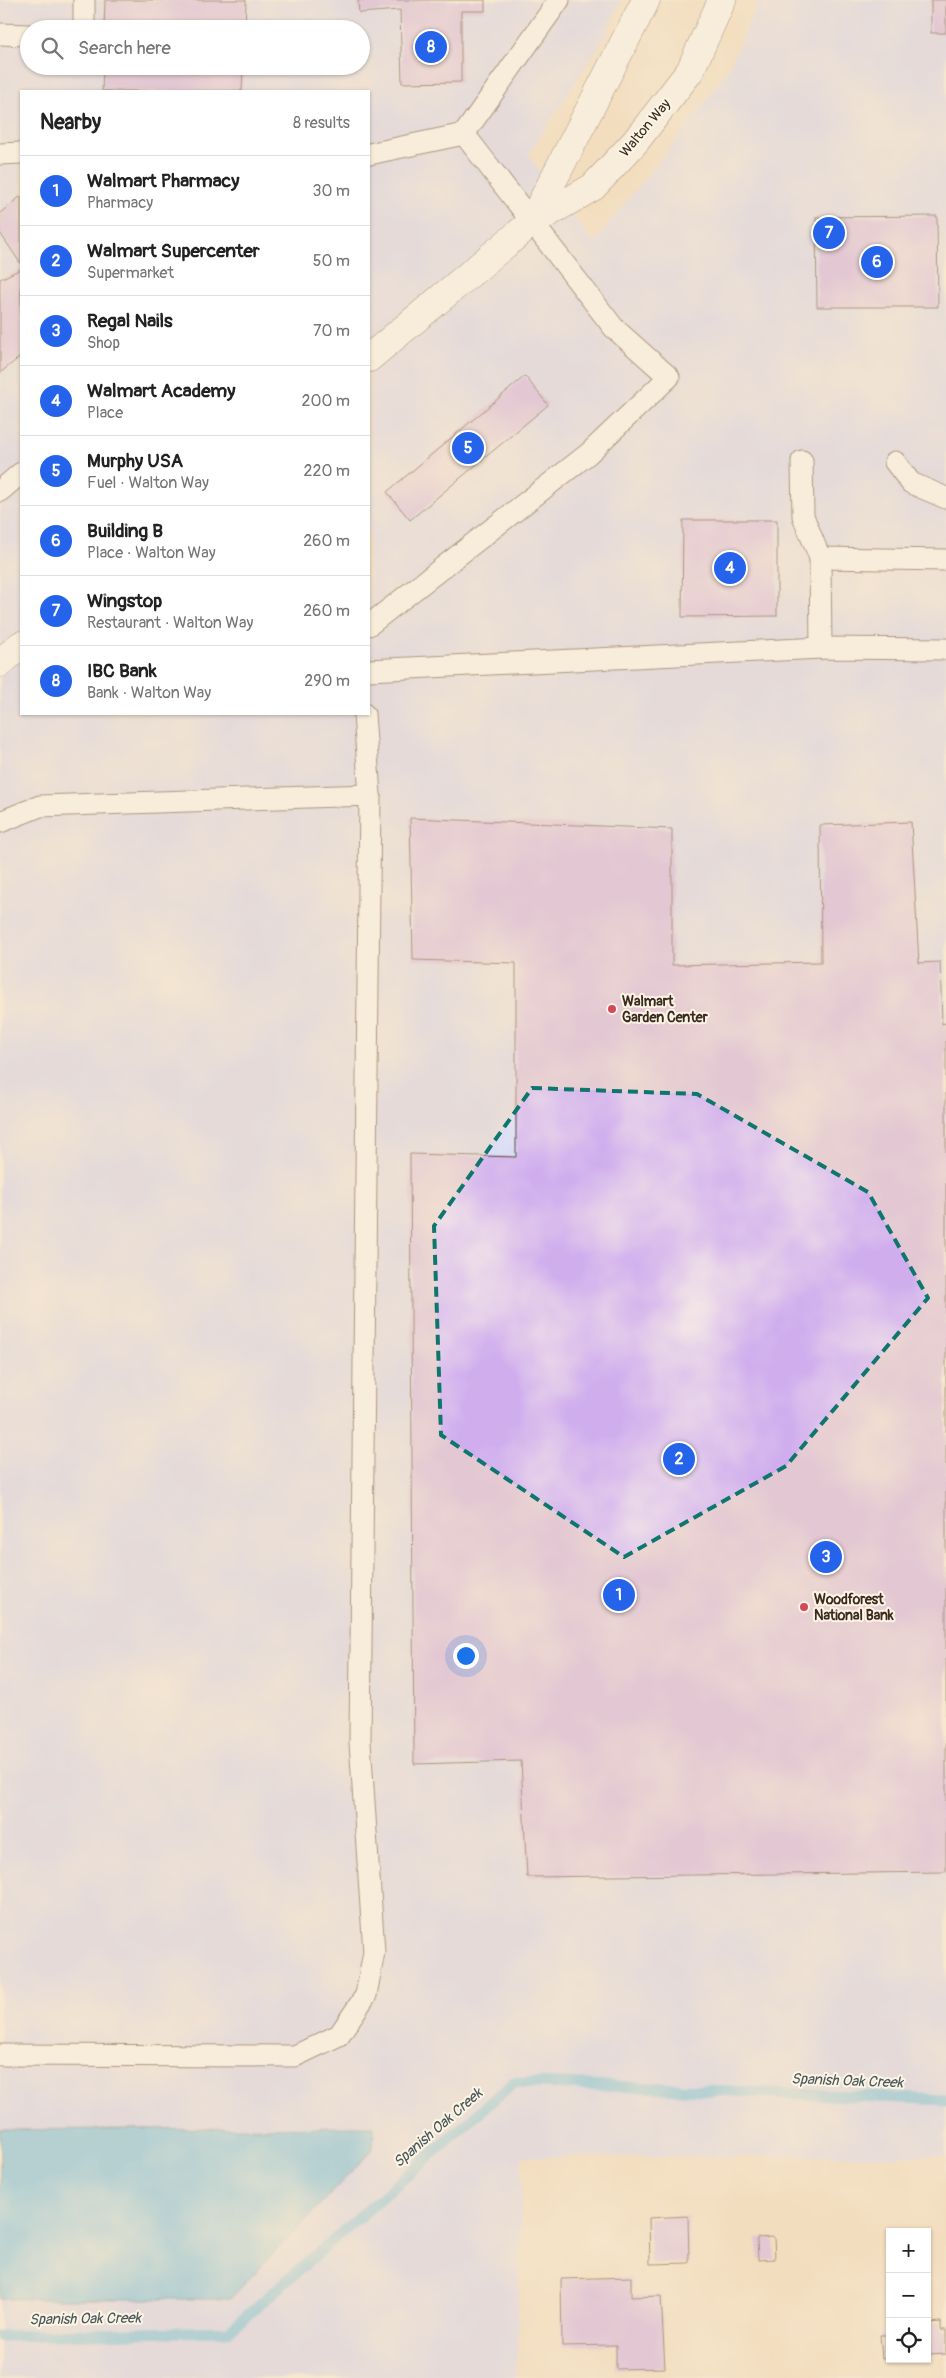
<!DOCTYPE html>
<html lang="en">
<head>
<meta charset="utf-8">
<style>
  :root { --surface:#fff; --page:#f2f2f2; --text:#222; --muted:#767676; --line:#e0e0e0; --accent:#2563eb }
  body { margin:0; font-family:Pangolin,sans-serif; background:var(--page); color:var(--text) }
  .controls { position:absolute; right:15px; bottom:15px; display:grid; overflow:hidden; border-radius:0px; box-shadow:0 1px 4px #0004 }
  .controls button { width:45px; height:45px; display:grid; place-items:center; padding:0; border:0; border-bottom:1px solid var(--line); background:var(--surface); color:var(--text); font:25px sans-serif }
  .you { position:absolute; left:465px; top:1655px; width:18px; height:18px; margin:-12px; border:4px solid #fff; border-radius:50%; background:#1a73e8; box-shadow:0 0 0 8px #1a73e833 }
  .badge { display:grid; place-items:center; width:32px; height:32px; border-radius:50%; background:var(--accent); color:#fff; font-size:16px; font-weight:700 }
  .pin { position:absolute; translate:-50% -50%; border:2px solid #fff; box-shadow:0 1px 5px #0006 }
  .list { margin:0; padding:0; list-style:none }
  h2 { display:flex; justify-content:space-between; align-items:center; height:65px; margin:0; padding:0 20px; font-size:21px }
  h2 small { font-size:16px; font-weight:400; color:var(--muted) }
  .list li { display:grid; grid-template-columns:32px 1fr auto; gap:15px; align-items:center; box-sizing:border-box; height:70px; padding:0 20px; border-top:1px solid var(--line) }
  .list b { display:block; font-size:19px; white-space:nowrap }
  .list p { margin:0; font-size:16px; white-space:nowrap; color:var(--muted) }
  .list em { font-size:16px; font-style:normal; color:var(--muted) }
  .icon { flex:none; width:28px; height:28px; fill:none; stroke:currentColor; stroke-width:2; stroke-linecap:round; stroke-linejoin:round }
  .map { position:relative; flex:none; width:946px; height:2378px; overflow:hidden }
  .search { position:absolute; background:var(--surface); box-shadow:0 1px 4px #0004; left:20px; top:20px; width:350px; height:55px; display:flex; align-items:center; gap:12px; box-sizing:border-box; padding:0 18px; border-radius:28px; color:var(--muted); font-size:19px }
  .panel { position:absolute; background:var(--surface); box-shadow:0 1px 4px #0004; left:20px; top:90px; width:350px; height:625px; border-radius:0px }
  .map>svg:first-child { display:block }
  .built { fill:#d4d8f9; fill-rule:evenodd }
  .water { fill:#6dc2ea; stroke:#547684 }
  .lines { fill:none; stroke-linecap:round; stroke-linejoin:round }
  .stream { stroke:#6dc2ea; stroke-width:11 }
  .building { fill:#d0aeee }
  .lane-casing { stroke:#564536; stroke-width:23 }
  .street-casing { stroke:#564536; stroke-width:29 }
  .lane { stroke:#fff; stroke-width:21 }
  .street { stroke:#fff; stroke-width:28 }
  .marked { fill:none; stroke:#0f766e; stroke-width:4; stroke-dasharray:10 6; stroke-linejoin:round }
  .poi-dot { fill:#d1495b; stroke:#fcf5e5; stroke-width:2 }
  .labels { text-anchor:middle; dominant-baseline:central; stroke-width:4; stroke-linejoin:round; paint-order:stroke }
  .street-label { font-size:14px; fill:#3b2a1e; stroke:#fcf5e5 }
  .poi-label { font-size:14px; font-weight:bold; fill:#3b2a1e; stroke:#fcf5e5; text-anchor:start }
  .water-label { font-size:15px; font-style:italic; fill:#4a585b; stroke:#fcf5e5 }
</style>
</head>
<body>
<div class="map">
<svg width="946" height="2378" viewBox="0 0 946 2378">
  <rect width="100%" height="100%" fill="#fcf5e5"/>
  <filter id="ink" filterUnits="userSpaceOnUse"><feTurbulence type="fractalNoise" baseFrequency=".02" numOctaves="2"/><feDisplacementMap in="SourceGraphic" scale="10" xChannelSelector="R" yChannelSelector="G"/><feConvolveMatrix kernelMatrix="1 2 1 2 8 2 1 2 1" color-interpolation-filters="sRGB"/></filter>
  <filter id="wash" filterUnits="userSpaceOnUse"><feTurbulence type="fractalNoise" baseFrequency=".0096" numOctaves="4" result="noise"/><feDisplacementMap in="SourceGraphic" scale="20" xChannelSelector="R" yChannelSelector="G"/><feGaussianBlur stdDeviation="1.12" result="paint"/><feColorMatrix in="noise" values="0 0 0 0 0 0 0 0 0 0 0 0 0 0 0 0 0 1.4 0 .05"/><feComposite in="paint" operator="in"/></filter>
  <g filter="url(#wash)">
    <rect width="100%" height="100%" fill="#f2ddbe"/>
    <path class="built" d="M0,0h621l-15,35 -78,120 65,88 90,-111 46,-64 30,-68h187v2156l-424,1 -5,221h-517zM29,29h332v37h-332zM21,91h348v623h-348z"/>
    <path class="water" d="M374,2127l-1,22 -143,150h-230v-169z"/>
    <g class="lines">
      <path class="stream" d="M0,2336l229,-5 285,-249 432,18"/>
    </g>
    <g id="blocks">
      <g class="building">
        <path d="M105,0h141l-1,29h-141z"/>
        <path d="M358,0h127v11h-24v71l-59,1 -2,-73 -41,3z"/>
        <rect x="931" y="0" width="15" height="33"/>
        <path d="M103,66h140l-1,25h-140z"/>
        <path d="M21,196v68l-21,-31v-20z"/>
        <path d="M937,216l1,91h-121l-1,-90z"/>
        <path d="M21,269v87l-21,17v-94z"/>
        <path d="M525,376l23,29 -138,115 -23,-28z"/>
        <path d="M683,520h94v96l-95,1z"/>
        <path d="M410,818l262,11v136l149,-3 -1,-137 91,-3 8,141 21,-1 2,62 4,-1v849l-419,5 -6,-116 -107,3 -4,-610 106,3v-194l-103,-3z"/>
        <path d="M688,2216l1,47 -39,1 -1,-46z"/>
        <path d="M774,2237l1,22 -17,1 -1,-22z"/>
        <path d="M631,2277v20l30,-1 4,72 -49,1v-24l-54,1 -1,-67z"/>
        <path d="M941,2322v8h5v24l-19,1v-32z"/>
        <path d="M880,2335h10v23l-8,1z"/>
      </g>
    </g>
  </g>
  <g filter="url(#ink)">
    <use href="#blocks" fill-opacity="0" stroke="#564536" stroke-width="1"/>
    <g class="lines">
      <g class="lane-casing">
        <g id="lane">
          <path d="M84,29v-29"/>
          <path d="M0,34l29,1"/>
          <path d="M0,154l21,-1"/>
          <path d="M369,154l95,-20"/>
          <path d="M802,461l1,55 17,42 1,90"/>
          <path d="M895,462l16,21 35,15"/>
          <path d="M0,491l21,-18"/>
          <path d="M820,558l126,2"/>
          <path d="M369,625l219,-171 81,-77 -55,-49 -150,-194 95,-134"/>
          <path d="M369,670l452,-22 125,1"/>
          <path d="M364,714l6,81"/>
          <path d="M0,822l40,-16 330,-11 -10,947 14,210 -8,43 -27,40 -44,21 -295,-1"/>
        </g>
      </g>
      <g class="street-casing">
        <g id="street">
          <path d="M531,223l115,-223"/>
          <path d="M369,358l162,-135 62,-36 42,-45 55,-71 32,-71"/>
          <path d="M0,663l21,-18"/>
        </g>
      </g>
      <use href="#lane" class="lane"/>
      <use href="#street" class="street"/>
    </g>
  </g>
  <path d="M0 0H946V2378H0ZM532,1088l165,6 171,98 60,106 -142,168 -162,91 -183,-122 -7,-209z" fill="#f2ddbe" fill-opacity=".55" fill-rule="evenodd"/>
  <path class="marked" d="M532,1088l165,6 171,98 60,106 -142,168 -162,91 -183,-122 -7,-209z"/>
  <g class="poi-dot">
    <circle cx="612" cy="1009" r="5"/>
    <circle cx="804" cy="1607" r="5"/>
  </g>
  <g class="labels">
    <g class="street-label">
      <text transform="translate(645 128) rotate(-50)">Walton Way</text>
    </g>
    <g class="poi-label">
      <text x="622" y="1001">Walmart<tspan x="622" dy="16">Garden Center</tspan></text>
      <text x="814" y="1599">Woodforest<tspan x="814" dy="16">National Bank</tspan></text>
    </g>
    <g class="water-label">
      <text transform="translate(847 2081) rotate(2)">Spanish Oak Creek</text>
      <text transform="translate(438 2128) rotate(-41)">Spanish Oak Creek</text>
      <text transform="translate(85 2319) rotate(-1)">Spanish Oak Creek</text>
    </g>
  </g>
</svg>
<div class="controls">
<button>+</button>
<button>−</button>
<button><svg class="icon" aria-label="locate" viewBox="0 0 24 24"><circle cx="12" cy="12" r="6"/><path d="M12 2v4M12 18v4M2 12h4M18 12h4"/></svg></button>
</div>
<div class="you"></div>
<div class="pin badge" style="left:619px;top:1595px">1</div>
<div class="pin badge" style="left:679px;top:1459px">2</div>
<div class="pin badge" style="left:826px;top:1557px">3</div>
<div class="pin badge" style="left:730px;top:568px">4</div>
<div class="pin badge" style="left:468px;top:448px">5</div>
<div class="pin badge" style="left:877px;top:262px">6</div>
<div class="pin badge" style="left:829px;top:233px">7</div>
<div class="pin badge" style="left:431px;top:47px">8</div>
<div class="search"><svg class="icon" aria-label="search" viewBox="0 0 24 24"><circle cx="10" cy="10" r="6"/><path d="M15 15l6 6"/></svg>Search here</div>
<section class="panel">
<h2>Nearby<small>8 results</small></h2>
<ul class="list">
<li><span class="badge">1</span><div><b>Walmart Pharmacy</b><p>Pharmacy</p></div><em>30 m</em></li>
<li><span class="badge">2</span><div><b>Walmart Supercenter</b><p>Supermarket</p></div><em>50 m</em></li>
<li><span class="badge">3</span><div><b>Regal Nails</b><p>Shop</p></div><em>70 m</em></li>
<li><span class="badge">4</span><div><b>Walmart Academy</b><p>Place</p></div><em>200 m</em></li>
<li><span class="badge">5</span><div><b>Murphy USA</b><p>Fuel · Walton Way</p></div><em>220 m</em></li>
<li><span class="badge">6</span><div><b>Building B</b><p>Place · Walton Way</p></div><em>260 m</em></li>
<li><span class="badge">7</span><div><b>Wingstop</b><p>Restaurant · Walton Way</p></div><em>260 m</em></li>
<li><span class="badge">8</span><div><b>IBC Bank</b><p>Bank · Walton Way</p></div><em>290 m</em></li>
</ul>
</section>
</div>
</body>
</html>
